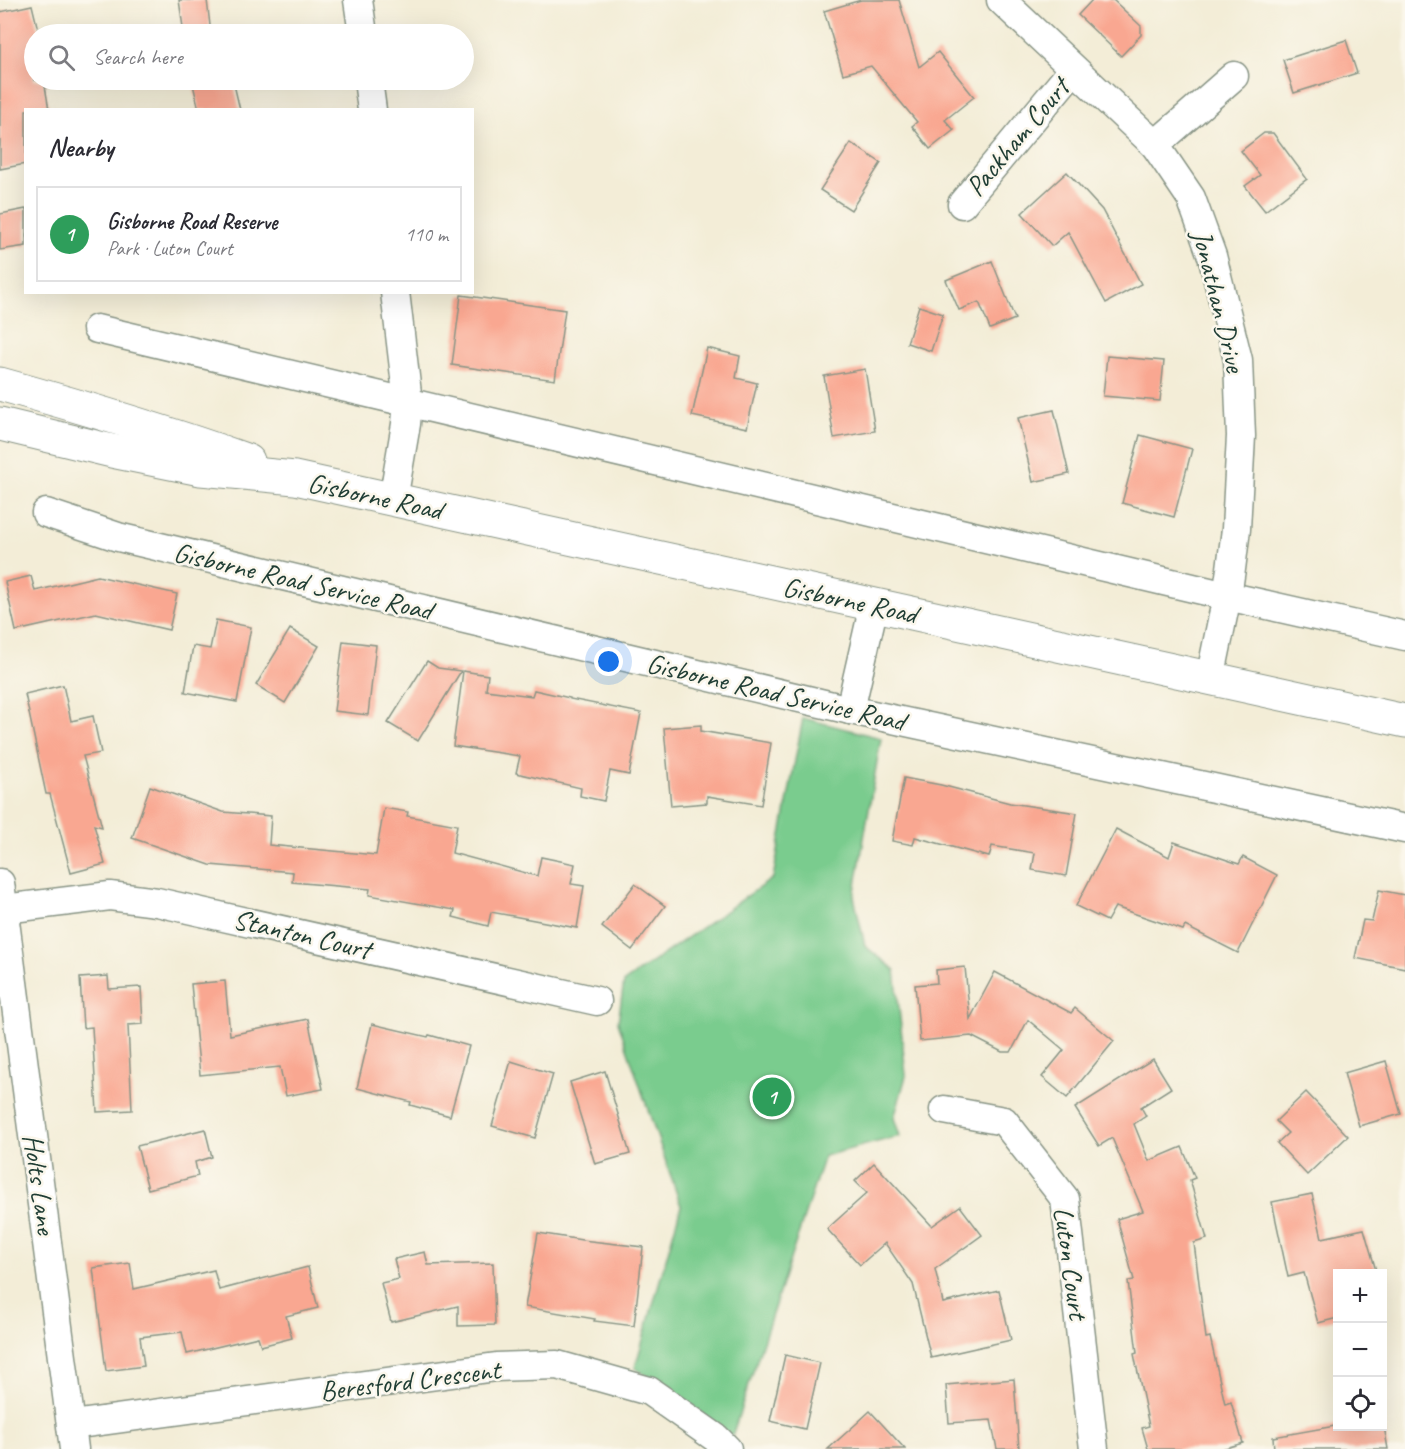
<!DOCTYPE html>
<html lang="en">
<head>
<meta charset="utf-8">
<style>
  :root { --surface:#fff; --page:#f7f7f7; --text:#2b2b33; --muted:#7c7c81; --line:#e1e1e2; --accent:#b45309 }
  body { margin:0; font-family:Caveat,sans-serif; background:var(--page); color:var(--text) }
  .controls { position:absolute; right:18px; bottom:18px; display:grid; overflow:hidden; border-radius:0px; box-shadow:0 6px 24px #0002 }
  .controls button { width:54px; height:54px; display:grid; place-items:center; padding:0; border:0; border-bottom:2px solid var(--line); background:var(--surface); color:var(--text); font:30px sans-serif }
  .you { position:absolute; left:609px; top:662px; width:21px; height:21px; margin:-15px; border:4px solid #fff; border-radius:50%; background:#1a73e8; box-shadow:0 0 0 9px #1a73e833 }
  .badge { display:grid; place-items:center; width:39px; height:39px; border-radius:50%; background:var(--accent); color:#fff; font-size:20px; font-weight:700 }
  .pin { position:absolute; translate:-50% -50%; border:3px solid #fff; box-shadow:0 2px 6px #0006 }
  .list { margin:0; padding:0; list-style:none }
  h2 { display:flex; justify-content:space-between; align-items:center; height:78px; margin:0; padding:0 24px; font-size:26px }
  h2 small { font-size:20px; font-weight:400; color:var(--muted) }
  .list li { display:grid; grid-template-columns:39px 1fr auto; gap:18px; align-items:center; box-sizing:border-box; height:96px; margin:0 12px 12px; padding:0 12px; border:2px solid var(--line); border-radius:0px }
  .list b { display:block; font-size:22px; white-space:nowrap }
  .list p { margin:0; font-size:20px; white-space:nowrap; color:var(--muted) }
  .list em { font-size:20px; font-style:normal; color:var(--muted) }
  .icon { flex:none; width:33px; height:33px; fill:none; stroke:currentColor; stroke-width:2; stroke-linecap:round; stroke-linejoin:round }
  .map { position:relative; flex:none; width:1405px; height:1449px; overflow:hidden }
  .search { position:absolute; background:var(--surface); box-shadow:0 6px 24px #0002; left:24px; top:24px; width:450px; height:66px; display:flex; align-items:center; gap:15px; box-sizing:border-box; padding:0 21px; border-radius:33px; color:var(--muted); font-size:22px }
  .panel { position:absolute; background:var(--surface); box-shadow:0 6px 24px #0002; left:24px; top:108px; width:450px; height:186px; border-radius:0px }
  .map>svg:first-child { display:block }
  .green { fill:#7acc8e; stroke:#4c8461; stroke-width:1.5 }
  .building { fill:#f9a791 }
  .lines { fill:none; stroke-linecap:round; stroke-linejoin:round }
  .minor-casing { stroke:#899586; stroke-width:31 }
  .major-casing { stroke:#899586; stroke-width:35 }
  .minor { stroke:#fff; stroke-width:28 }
  .major { stroke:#fff; stroke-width:33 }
  .labels { text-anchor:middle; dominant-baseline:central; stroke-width:5; stroke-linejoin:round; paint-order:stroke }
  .street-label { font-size:28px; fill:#1f3d34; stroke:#fbf7ec }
</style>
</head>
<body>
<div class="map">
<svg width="1405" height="1449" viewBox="0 0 1405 1449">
  <rect width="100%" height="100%" fill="#fbf7ec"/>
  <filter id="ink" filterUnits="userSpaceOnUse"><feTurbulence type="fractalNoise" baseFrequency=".0167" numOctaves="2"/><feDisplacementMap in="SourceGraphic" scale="12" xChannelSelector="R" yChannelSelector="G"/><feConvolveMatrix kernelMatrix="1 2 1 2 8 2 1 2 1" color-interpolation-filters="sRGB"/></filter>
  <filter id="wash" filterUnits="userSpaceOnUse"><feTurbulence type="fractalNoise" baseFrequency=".008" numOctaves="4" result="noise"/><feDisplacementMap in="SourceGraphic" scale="24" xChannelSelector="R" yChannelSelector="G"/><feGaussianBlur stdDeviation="1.35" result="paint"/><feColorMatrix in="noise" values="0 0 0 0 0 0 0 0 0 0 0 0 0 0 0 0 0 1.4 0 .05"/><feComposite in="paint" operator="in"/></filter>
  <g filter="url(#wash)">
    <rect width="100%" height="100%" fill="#f3edd7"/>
    <path class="green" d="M803,718l78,20 -27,159 11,49 30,24 11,106 -12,42 6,18 -76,20 -92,280 -97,-68 46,-162 -63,-184 6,-40 149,-104z"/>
    <g id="blocks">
      <g class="building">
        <path d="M179,0h28l4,34h-27z"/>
        <path d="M861,0h38l20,67 19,-15 36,45 -29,23 9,10 -24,19 -18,-23 5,-4 -46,-56 -28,8 -19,-63z"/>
        <path d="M1092,0h21l28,26v9l-20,21 -43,-41z"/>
        <path d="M32,5l7,29h-5v46h10l5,30h-23v54l-26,5v-157z"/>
        <path d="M1346,40l11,33 -63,20 -11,-33z"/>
        <path d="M192,80h41l7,30h-41z"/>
        <path d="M1264,133h9l34,46 -42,32 -20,-25 15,-11 -19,-24z"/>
        <path d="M851,143l30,20 -30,47 -31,-20z"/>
        <path d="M1067,172l35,38 39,74 -35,19 -38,-71 -16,14 -30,-33z"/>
        <path d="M26,209v37l-26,4v-36z"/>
        <path d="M992,261l23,58 -25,10 -11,-27 -20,8 -13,-30z"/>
        <path d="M461,295l104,15 -10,70 -103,-15z"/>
        <path d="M919,306l24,8 -12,37 -24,-8z"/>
        <path d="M707,348l33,8 -4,22 21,5 -10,45 -55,-12z"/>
        <path d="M1107,356l57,5 -4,40 -57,-5z"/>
        <path d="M865,369l10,62 -41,7 -10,-62z"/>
        <path d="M1054,410l15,64 -36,8 -15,-64z"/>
        <path d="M1140,435l52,14 -18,68 -52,-14z"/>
        <path d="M31,576l4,15 63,-15 79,18 -8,36 -73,-17 -80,18 -11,-49z"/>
        <path d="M216,620l35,7 -14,75 -52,-10 8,-46 17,3z"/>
        <path d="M290,629l29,17 -34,57 -29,-18z"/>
        <path d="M343,641l33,4 -8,70 -34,-4z"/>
        <path d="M427,661l11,7 23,3 -43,70 -30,-18z"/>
        <path d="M463,671l25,4 -2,15 46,6 2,-6 36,8v1l71,14 -12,62 -19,-4 -6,30 -24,-5 1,-8 -65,-15 4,-17 -67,-10z"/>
        <path d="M63,685l8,36 22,-5 8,37 -18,3 19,71 -8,-2 11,39 -34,9 -21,-79h-4l-21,-100z"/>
        <path d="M701,725v6l70,12 -10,62 -54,-9v7l-36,3 -7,-78z"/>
        <path d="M904,778l37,7 69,18 67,10 -11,63 -34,-6 3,-17 -43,-7 -3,11 -74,-20 -2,8 -21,-4z"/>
        <path d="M150,786l73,26 48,4 -2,29 107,10 8,-47 24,4 -1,4 50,9 -5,28 85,23 4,-19 34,7 -4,20 13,2 -7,42 -86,-16 -3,14 -35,-9 2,-7 -86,-15 1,-6 -78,-7 1,-10 -83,-7 -78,-27z"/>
        <path d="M1116,829l53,28 5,-15 65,22 4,-7 34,18 -39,78 -53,-27 -2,4 -68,-23 -8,14 -31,-15z"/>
        <path d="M635,884l30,22 -33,44 -30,-23z"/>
        <path d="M1379,890l26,5v73l-50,-10 8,-38 9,1z"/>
        <path d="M965,967l5,52 25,-47 76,41 4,-5 39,33 -47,57 -25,-21 22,-27 -36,-30 -17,32h-9l-31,-16 -51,5 -5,-56 22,-2 -1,-13z"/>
        <path d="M108,976l1,13 32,-2 2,37 -15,1 4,85 -35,2 -5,-85 -9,1 -3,-50z"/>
        <path d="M225,981l5,54 78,-16 15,70 -37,7 -6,-29 -80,8 -9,-91z"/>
        <path d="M372,1024l56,13 1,-2 40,11 -19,70 -40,-11 1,-3 -54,-14z"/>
        <path d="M1153,1059l18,29 -30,19 5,9 -12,8 15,37 33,-14 13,31 -5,2 17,59 -13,4 12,95 4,-1 15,67 6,-2 12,41 -21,6h-74l-6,-21 7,-2 -15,-72 3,-1 -9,-72 6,-1 -17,-61 26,-8 -31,-73 -13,8 -24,-38z"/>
        <path d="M511,1061l42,13 -18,64 -43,-12z"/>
        <path d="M1386,1061l15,53 -42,12 -15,-53z"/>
        <path d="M605,1071l25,83 -35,10 -25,-82z"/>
        <path d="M1306,1092l42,44 -41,39 -30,-32 11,-10 -12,-12z"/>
        <path d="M205,1129l7,28 -17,5 3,14 -50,13 -11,-43z"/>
        <path d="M874,1163l58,63 28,-20 22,29 -47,34 8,34 56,-13 12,50 -80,18 -18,-74 -28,-41 -25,22 -33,-36 40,-36 -12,-12z"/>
        <path d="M1312,1194l10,44 42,-9 13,45h-39v44l-20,5 -14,-50 -16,4 -16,-75z"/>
        <path d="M538,1233l44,7 61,7 -9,79 -40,-5 1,-2 -70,-12z"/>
        <path d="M425,1252l3,13 65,-2 2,62 -37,1v-20l-67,16 -10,-39 18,-4 -5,-20z"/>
        <path d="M130,1263l4,26 80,-19 5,20 89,-23 10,41 -32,8 6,22 -31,8 -3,-9 -71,17 -5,-22 -42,5 4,29 -38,5 -13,-103z"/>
        <path d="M785,1355l35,8 -15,66 -35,-8z"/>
        <path d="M1014,1379l5,70h-22l-6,-29 -42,3 -3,-38z"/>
        <path d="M870,1411l35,38h-77l28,-25z"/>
        <path d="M1335,1426h49l4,23h-114l-1,-12z"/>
      </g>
    </g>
  </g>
  <g filter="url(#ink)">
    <use href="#blocks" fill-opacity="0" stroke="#899586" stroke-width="1.5"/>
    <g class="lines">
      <g class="minor-casing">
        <g id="minor">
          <path d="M358,0l5,34"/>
          <path d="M1001,0l154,145 36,53 21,58 26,104 3,76 -5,93 -5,40 -4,27 -17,83"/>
          <path d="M368,80l4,30"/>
          <path d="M1155,145l79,-69"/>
          <path d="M962,204l111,-134"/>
          <path d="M97,329l1130,267 178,40"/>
          <path d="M393,500l13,-76 2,-22 -13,-110"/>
          <path d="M46,513l72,24 732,173 555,119"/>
          <path d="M850,710l24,-105"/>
          <path d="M0,883l74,566"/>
          <path d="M4,909l106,-13 47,6 440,99"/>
          <path d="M944,1110l60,11 61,78 29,250"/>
          <path d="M72,1425l424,-58 61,-2 92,26 67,47 11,11"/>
        </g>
      </g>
      <g class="major-casing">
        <g id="major">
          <path d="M0,384c83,23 167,48 248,77"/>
          <path d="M0,424l112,27 89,18 94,9 1110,243"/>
        </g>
      </g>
      <use href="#minor" class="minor"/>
      <use href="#major" class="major"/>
    </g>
  </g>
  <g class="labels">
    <g class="street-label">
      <text transform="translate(1017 137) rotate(-50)">Packham Court</text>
      <text transform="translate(1219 301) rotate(76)">Jonathan Drive</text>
      <text transform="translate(375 496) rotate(12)">Gisborne Road</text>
      <text transform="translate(303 581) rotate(13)">Gisborne Road Service Road</text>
      <text transform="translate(850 600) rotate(12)">Gisborne Road</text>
      <text transform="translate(776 692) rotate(13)">Gisborne Road Service Road</text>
      <text transform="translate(302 934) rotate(13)">Stanton Court</text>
      <text transform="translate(40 1184) rotate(82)">Holts Lane</text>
      <text transform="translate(1071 1263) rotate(82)">Luton Court</text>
      <text transform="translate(410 1380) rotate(-7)">Beresford Crescent</text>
    </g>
  </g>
</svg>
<div class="controls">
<button>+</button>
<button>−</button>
<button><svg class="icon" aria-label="locate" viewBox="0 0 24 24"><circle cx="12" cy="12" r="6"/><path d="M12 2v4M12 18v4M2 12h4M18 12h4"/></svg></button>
</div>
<div class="you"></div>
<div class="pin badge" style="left:772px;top:1097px;background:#2e9e5b">1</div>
<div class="search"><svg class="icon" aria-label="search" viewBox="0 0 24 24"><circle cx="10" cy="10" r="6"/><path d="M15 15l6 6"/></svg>Search here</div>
<section class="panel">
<h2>Nearby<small></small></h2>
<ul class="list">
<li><span class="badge" style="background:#2e9e5b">1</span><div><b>Gisborne Road Reserve</b><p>Park · Luton Court</p></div><em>110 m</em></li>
</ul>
</section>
</div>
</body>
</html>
